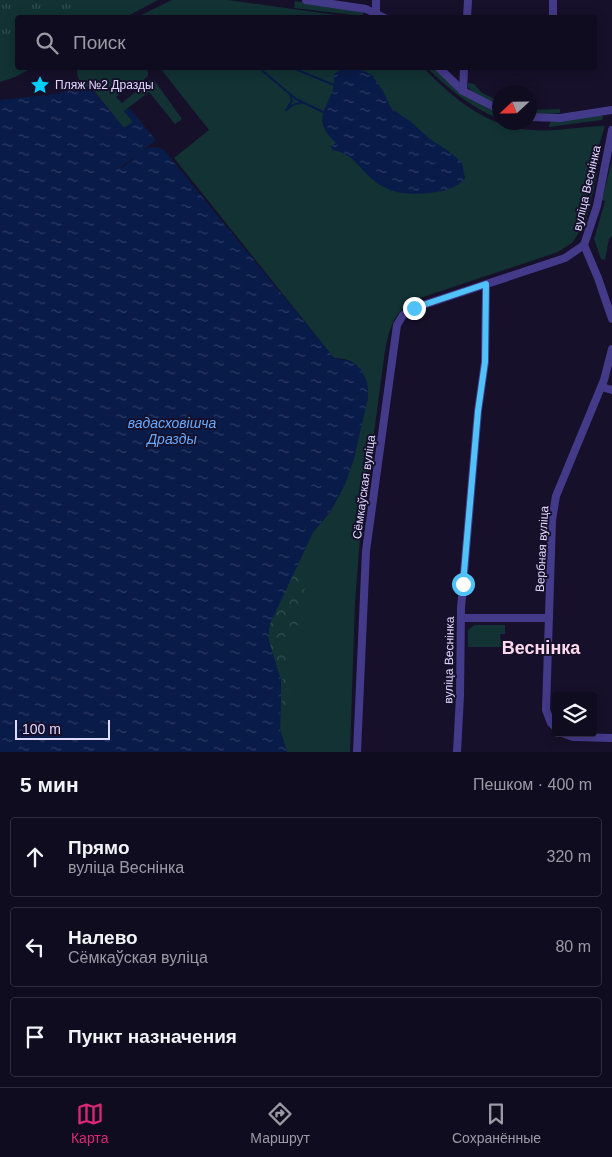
<!DOCTYPE html>
<html lang="ru">
<head>
<meta charset="utf-8">
<style>
  :root { --surface:#100c20; --page:#1e1a2d; --text:#f1f3f6; --muted:#9c9ba5; --line:#302c3e; --accent:#db2777 }
  body { margin:0; font-family:Helvetica,sans-serif; background:var(--page); color:var(--text) }
  .controls { position:absolute; right:15px; bottom:15px; display:grid; overflow:hidden; border-radius:5px; box-shadow:0 2px 12px #0003 }
  .controls button { width:45px; height:45px; display:grid; place-items:center; padding:0; border:0; border-bottom:1px solid var(--line); background:var(--surface); color:var(--text); font:25px sans-serif }
  .compass { position:absolute; left:492px; top:85px; width:45px; height:45px; border-radius:50%; background:var(--surface); box-shadow:0 2px 12px #0003; rotate:248deg }
  .scale { position:absolute; left:15px; bottom:12px; width:95px; box-sizing:border-box; padding-left:5px; border:2px solid #e0d8ff; border-top:0; font-size:14px; line-height:18px; white-space:nowrap; color:#e0d8ff; -webkit-text-stroke:4px #16102a; paint-order:stroke }
  .stop { position:absolute; width:15px; height:15px; margin:-11px; border:4px solid #4fc3f7; border-radius:50%; background:#fff }
  .stop.end { background:#4fc3f7; border-color:#fff; box-shadow:0 1px 5px #0008 }
  .list { margin:0; padding:0; list-style:none }
  h2 { display:flex; justify-content:space-between; align-items:center; height:65px; margin:0; padding:0 20px; font-size:21px }
  h2 small { font-size:16px; font-weight:400; color:var(--muted) }
  .list li { display:grid; grid-template-columns:32px 1fr auto; gap:15px; align-items:center; box-sizing:border-box; height:80px; margin:0 10px 10px; padding:0 10px; border:1px solid var(--line); border-radius:5px }
  .list b { display:block; font-size:19px; white-space:nowrap }
  .list p { margin:0; font-size:16px; white-space:nowrap; color:var(--muted) }
  .list em { font-size:16px; font-style:normal; color:var(--muted) }
  .icon { flex:none; width:28px; height:28px; fill:none; stroke:currentColor; stroke-width:2; stroke-linecap:round; stroke-linejoin:round }
  .map { position:relative; flex:none; width:612px; height:752px; overflow:hidden }
  .search { position:absolute; background:var(--surface); box-shadow:0 2px 12px #0003; left:15px; right:15px; top:15px; height:55px; display:flex; align-items:center; gap:12px; box-sizing:border-box; padding:0 18px; border-radius:5px; color:var(--muted); font-size:19px }
  .sheet { height:335px; background:var(--surface) }
  nav { display:flex; justify-content:space-around; align-items:center; box-sizing:border-box; height:70px; border-top:1px solid var(--line); background:var(--surface); font-size:14px; color:var(--muted) }
  nav a { display:grid; justify-items:center; gap:2px }
  nav .on { color:var(--accent) }
  .map>svg:first-child { display:block }
  .grass { fill:#123234 }
  .forest { fill:url(#forest-crowns) }
  .park { fill:url(#park-tufts) }
  .water { fill:url(#water-ripples) }
  .lines { fill:none; stroke-linecap:round; stroke-linejoin:round }
  .stream { stroke:#091b49; stroke-width:2 }
  .minor { stroke:#443a8a; stroke-width:8 }
  .route { stroke:#4fc3f7; stroke-width:6 }
  .labels { text-anchor:middle; dominant-baseline:central; stroke-width:4; stroke-linejoin:round; paint-order:stroke }
  .poi-label { font-size:12px; fill:#e0d8ff; stroke:#16102a; text-anchor:start }
  .street-label { font-size:12px; fill:#e0d8ff; stroke:#16102a }
  .water-label { font-size:14px; font-style:italic; fill:#66abff; stroke:#16102a }
  .district-label { font-size:18px; font-weight:bold; fill:#ffdaee; stroke:#16102a }
</style>
</head>
<body>
<div class="map">
<svg width="612" height="752" viewBox="0 0 612 752">
  <defs>
    <pattern id="forest-crowns" width="20" height="18" patternUnits="userSpaceOnUse" patternTransform="scale(1.25)"><rect width="20" height="18" fill="#123234"/><path d="M2 6a3 3 0 1 1 6 0M12 15a3 3 0 1 1 6 0" fill="none" stroke="#344f52"/></pattern>
    <pattern id="park-tufts" width="24" height="20" patternUnits="userSpaceOnUse" patternTransform="scale(1.25)"><rect width="24" height="20" fill="#123234"/><path d="M3 7l-1-3M5 7V3M7 7l1-3M15 17l-1-3M17 17v-4M19 17l1-3" fill="none" stroke="#344f52"/></pattern>
    <pattern id="water-ripples" width="26" height="14" patternUnits="userSpaceOnUse" patternTransform="scale(1.25)"><rect width="26" height="14" fill="#091b49"/><path d="M2 4q2-2 4 0t4 0M15 11q2-2 4 0t4 0" fill="none" stroke="#2d3b64"/></pattern>
  </defs>
  <rect width="100%" height="100%" fill="#16102a"/>
  <g class="grass">
    <path d="M0,0h158l-32,17 -108,1v50h14l-17,9 -15,5z"/>
    <path d="M172,0h56l122,17h-213z"/>
    <path d="M295,1l68,10v5l-69,-8z"/>
    <path d="M77,68h68l3,4v4l-12,10 -4,-3 -16,14 6,6 28,-23h4l28,39 -7,5 -26,-32 -25,19 9,11 -9,6 -30,-37 -4,-3 -8,-1 -5,-13z"/>
    <path d="M160,68h264c28,30 65,60 108,62 25,2 49,-4 73,-4l-8,26 -19,82 -6,9 -14,9 -144,48c-23,13 -26,34 -30,58l-24,180 -5,65 -5,149h-63l-7,-22 1,-49 -11,-35 5,-34 38,-80 17,-20 15,-28 9,-26 14,-68c-3,-20 -13,-32 -34,-32l-160,-200 35,-28z"/>
    <path d="M427,68h8c19,21 39,33 64,46v5c-28,-12 -50,-30 -72,-51z"/>
    <path d="M468,83l6,1 8,9 17,8v5c-11,-5 -23,-10 -31,-19z"/>
    <path d="M560,109v4l-30,1v-4z"/>
    <path d="M601,114l2,3 -1,3 -53,7 1,-5z"/>
    <path d="M612,160v76l-3,3 -4,21 -4,-1 -7,-20 11,-38 -3,-1z"/>
    <path d="M596,167l1,8 -13,54 -2,-3z"/>
    <path d="M474,625h31v9h-5l1,10h8v3h-41v-17z"/>
  </g>
  <g class="forest">
    <path d="M293,575l12,10 -4,39 -8,2 -13,17 6,-1 -2,5 5,3 -4,3 3,5v6h-11c-3,-8 -8,-17 -9,-26 -1,-19 17,-46 25,-63z"/>
    <path d="M285,675l4,3 1,32 -5,2c-5,-12 -7,-25 0,-37z"/>
  </g>
  <path class="park" d="M0,0h91l-28,17 -45,1 -1,27 -17,11z"/>
  <g class="water">
    <path d="M343,68h15l14,7 11,16 8,17 20,14 20,18 16,10 10,8 5,5 3,15c-9,11 -21,13 -35,15 -22,2 -41,1 -58,-14 -15,-13 -19,-26 -40,-29l-1,-4 5,-3c-31,-30 1,-37 -2,-69z"/>
    <path d="M82,87l8,1 3,3 31,37 9,-6 -9,-11 5,-3 26,31v2l-34,26v2c11,-8 27,-30 43,-19l170,208 17,3 10,8 6,13 1,16 -14,60 -9,26 -15,28 -17,20 -43,92 -2,14 13,43 -1,49 7,22h-287v-652l55,-6z"/>
  </g>
  <g class="lines">
    <g class="stream">
      <path d="M259,68l37,31 27,13"/>
      <path d="M293,68l41,17"/>
      <path d="M290,94l2,7 -6,9 8,-6 8,-1"/>
    </g>
    <g class="minor">
      <path d="M306,0l60,9 19,9"/>
      <path d="M376,0v12"/>
      <path d="M467,18l1,-18"/>
      <path d="M553,18v-18"/>
      <path d="M439,68l24,23 37,19"/>
      <path d="M463,91l1,-23"/>
      <path d="M530,117l30,1 52,-8"/>
      <path d="M584,245l14,33 14,41"/>
      <path d="M601,387l11,3"/>
      <path d="M461,618h88"/>
      <path d="M556,728l-5,-5 -5,-13 6,-190 4,-24 48,-116 8,-31"/>
      <path d="M562,733l11,4 39,1"/>
      <path d="M357,752l9,-201 31,-226 6,-10 11,-7 142,-47 9,-3 19,-13 13,-39 15,-76"/>
      <path d="M457,752l3,-56 1,-88 17,-197 7,-49 1,-77"/>
    </g>
  </g>
  <g class="lines">
    <path class="route" d="M414,308l72,-24 -1,78 -7,49 -15,173"/>
  </g>
  <defs>
    <g id="sight-bare" transform="scale(1.5)"><path d="M0-6L1.8-2.2L6-1.7L2.9 1.2L3.7 5.4L0 3.3L-3.7 5.4L-2.9 1.2L-6-1.7L-1.8-2.2Z" fill="#04d0ff" stroke="#16102a" stroke-width="2.5" paint-order="stroke"/></g>
  </defs>
  <g fill-rule="evenodd">
    <use href="#sight-bare" x="40" y="85"/>
  </g>
  <g class="labels">
    <g class="poi-label">
      <text x="55" y="85">Пляж №2 Дразды</text>
    </g>
    <g class="street-label">
      <text transform="translate(587 188) rotate(-77)">вуліца Веснінка</text>
      <text transform="translate(364 487) rotate(-82)">Сёмкаўская вуліца</text>
      <text transform="translate(542 549) rotate(-87)">Вербная вуліца</text>
      <text transform="translate(449 660) rotate(-89)">вуліца Веснінка</text>
    </g>
    <g class="water-label">
      <text x="172" y="423">вадасховішча<tspan x="172" dy="16">Дразды</tspan></text>
    </g>
    <g class="district-label">
      <text x="541" y="648">Веснінка</text>
    </g>
  </g>
</svg>
<div class="controls">
<button><svg class="icon" aria-label="layers" viewBox="0 0 24 24"><path d="M12 4l9 5-9 5-9-5zM3 14l9 5 9-5"/></svg></button>
</div>
<svg class="compass" viewBox="-18 -18 36 36"><path d="M0-13l5 13h-10z" fill="#e53935"/><path d="M0 13l5-13h-10z" fill="#9c9ba5"/></svg>
<div class="scale">100 m</div>
<div class="stop" style="left:463px;top:584px"></div>
<div class="stop end" style="left:414px;top:308px"></div>
<div class="search"><svg class="icon" aria-label="search" viewBox="0 0 24 24"><circle cx="10" cy="10" r="6"/><path d="M15 15l6 6"/></svg>Поиск</div>
</div>
<section class="sheet">
<h2>5 мин<small>Пешком · 400 m</small></h2>
<ul class="list">
<li><svg class="icon" aria-label="ahead" viewBox="0 0 24 24"><path d="M12 20V5M6 11l6-6 6 6"/></svg><div><b>Прямо</b><p>вуліца Веснінка</p></div><em>320 m</em></li>
<li><svg class="icon" aria-label="left" viewBox="0 0 24 24"><path d="M17 20v-9H6M10 6l-5 5 5 5"/></svg><div><b>Налево</b><p>Сёмкаўская вуліца</p></div><em>80 m</em></li>
<li><svg class="icon" aria-label="arrive" viewBox="0 0 24 24"><path d="M6 21V4h12l-3 4 3 4H6"/></svg><div><b>Пункт назначения</b></div></li>
</ul>
</section>
<nav>
<a class="on"><svg class="icon" aria-label="map" viewBox="0 0 24 24"><path d="M3 6l6-2 6 2 6-2v14l-6 2-6-2-6 2zM9 4v14M15 6v14"/></svg>Карта</a>
<a><svg class="icon" aria-label="directions" viewBox="0 0 24 24"><path d="M12 3l9 9-9 9-9-9zM9 14v-3h6M13 9l2 2-2 2"/></svg>Маршрут</a>
<a><svg class="icon" aria-label="saved" viewBox="0 0 24 24"><path d="M7 4h10v16l-5-4-5 4z"/></svg>Сохранённые</a>
</nav>
</body>
</html>
